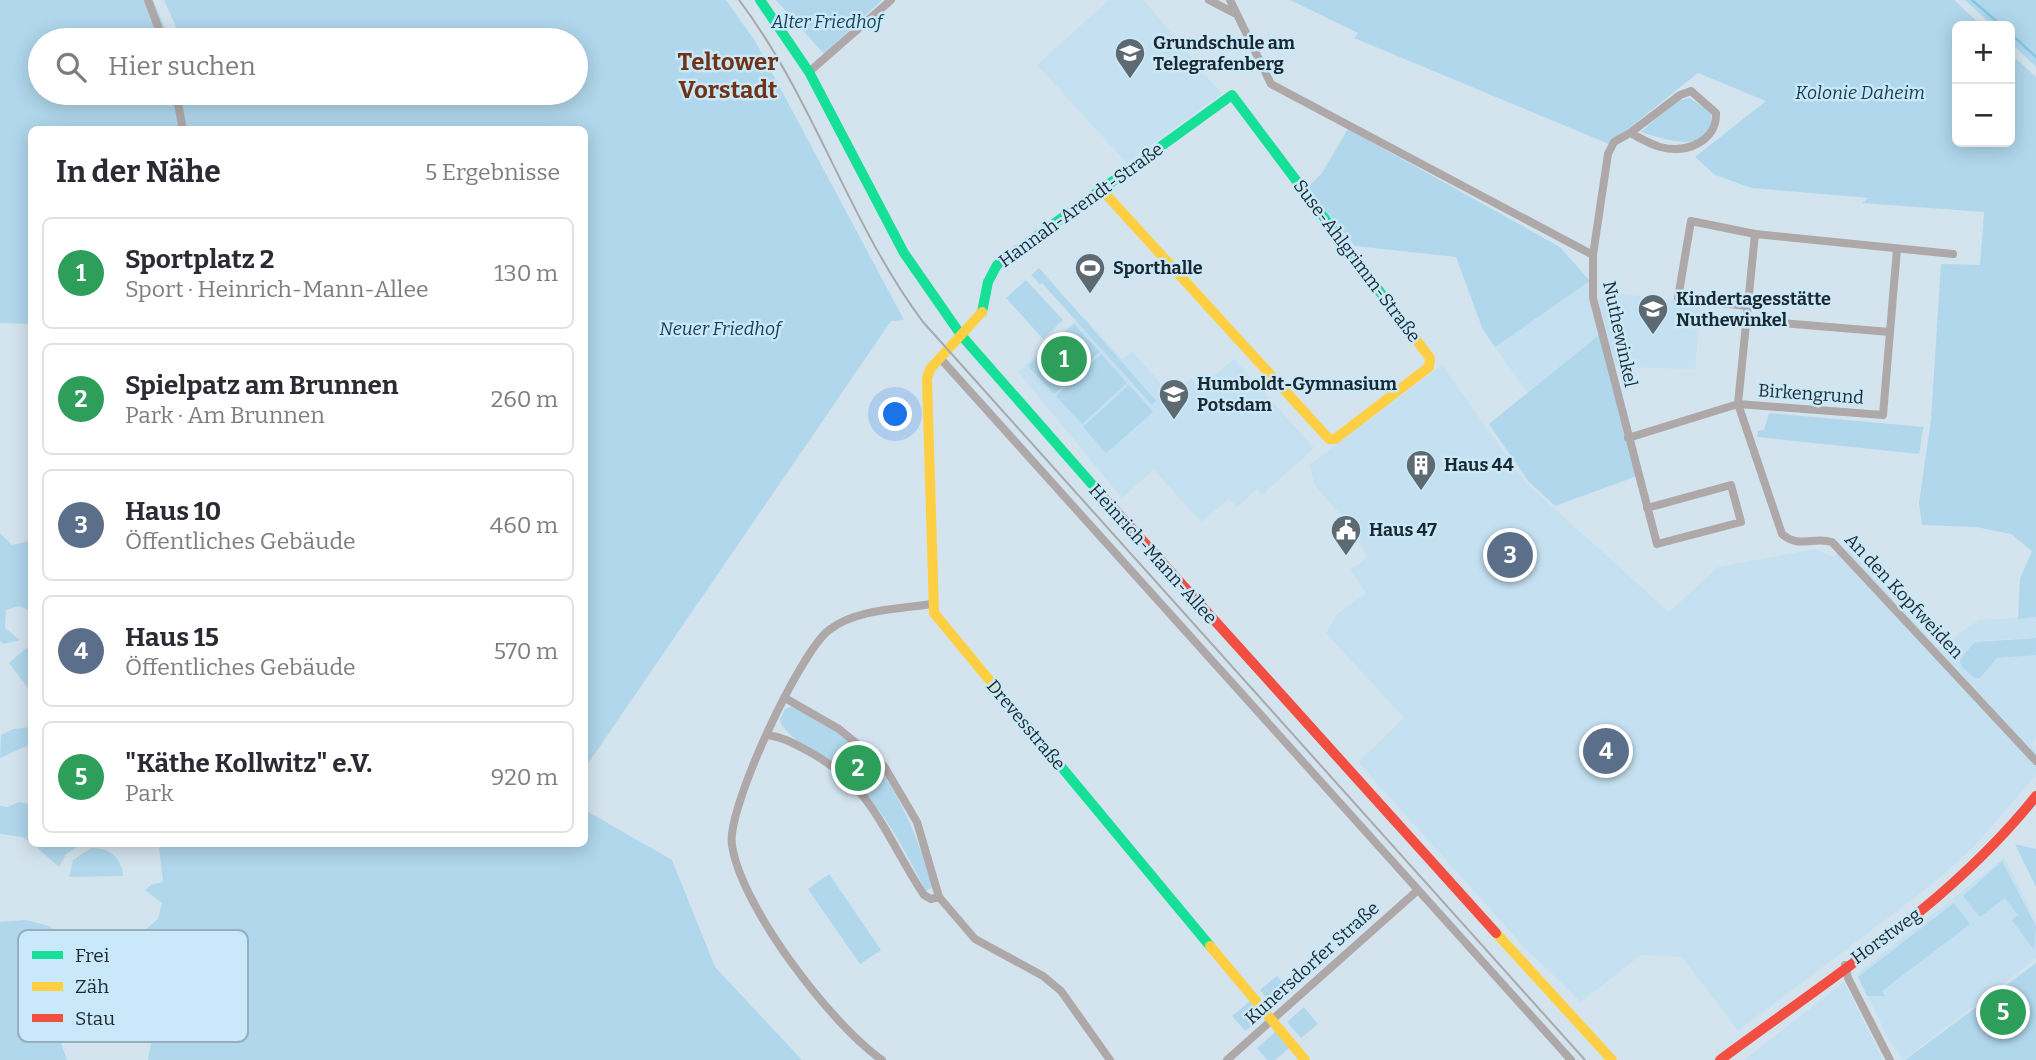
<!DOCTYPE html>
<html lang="de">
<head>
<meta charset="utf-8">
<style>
  :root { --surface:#fff; --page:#f7f7f7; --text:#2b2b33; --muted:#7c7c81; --line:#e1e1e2; --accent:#ea580c }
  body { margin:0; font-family:Bitter,serif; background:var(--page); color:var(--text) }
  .controls { position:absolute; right:21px; top:21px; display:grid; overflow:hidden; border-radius:10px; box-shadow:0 4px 18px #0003 }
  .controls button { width:63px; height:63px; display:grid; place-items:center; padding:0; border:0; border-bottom:2px solid var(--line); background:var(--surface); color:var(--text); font:35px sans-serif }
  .you { position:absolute; left:896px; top:415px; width:24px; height:24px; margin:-18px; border:5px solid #fff; border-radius:50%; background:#1a73e8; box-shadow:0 0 0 10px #1a73e833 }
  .badge { display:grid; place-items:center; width:46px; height:46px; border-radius:50%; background:var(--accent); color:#fff; font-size:23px; font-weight:700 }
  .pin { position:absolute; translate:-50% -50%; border:4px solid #fff; box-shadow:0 2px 7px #0006 }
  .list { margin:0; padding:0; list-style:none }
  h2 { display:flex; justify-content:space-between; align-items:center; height:91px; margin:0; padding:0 28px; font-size:30px }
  h2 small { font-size:23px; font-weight:400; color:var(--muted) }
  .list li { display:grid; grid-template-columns:46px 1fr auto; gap:21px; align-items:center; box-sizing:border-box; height:112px; margin:0 14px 14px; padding:0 14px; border:2px solid var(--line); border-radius:10px }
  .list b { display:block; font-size:26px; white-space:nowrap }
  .list p { margin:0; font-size:23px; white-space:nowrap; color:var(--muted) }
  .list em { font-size:23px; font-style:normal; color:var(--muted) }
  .icon { flex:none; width:38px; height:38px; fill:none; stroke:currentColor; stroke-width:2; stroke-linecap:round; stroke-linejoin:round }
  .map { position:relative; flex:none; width:2036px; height:1060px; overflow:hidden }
  .search { position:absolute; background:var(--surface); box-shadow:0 4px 18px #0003; left:28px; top:28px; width:560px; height:77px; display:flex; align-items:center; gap:18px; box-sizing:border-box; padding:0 24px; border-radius:38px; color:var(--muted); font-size:26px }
  .panel { position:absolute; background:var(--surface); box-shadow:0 4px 18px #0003; left:28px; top:126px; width:560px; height:721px; border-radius:10px }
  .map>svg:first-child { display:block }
  .built { fill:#c5e1f1 }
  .green { fill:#b0d7ec }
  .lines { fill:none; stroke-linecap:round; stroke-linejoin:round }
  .stream { stroke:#84c6e6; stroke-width:2.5 }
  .street { stroke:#afa8a8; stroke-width:8 }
  .fast { stroke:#16e098; stroke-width:10 }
  .slow { stroke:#ffcf43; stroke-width:10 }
  .jam { stroke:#f24e42; stroke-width:10 }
  .tram { stroke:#a9a9ac; stroke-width:2 }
  .labels { text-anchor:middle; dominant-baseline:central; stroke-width:5; stroke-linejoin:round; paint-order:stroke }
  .park-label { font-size:18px; font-style:italic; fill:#163d4f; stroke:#c9e8f9 }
  .poi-label { font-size:18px; font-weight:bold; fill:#1d2930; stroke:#c9e8f9; text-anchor:start }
  .street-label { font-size:18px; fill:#1d2930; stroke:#c9e8f9 }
  .district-label { font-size:24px; font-weight:bold; fill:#723215; stroke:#c9e8f9 }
  .key { fill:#c9e8f9; stroke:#95afbd; stroke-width:2 }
  .key-label { font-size:19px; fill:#1d2930 }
</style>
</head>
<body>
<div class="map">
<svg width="2036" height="1060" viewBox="0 0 2036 1060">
  <rect width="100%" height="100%" fill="#d4e4ee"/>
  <g class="built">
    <path d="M1109,0h35l77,94 -94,69 -90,-98z"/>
    <path d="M1590,281l9,54 -71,58 -33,-46z"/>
    <path d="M1623,294l78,10 -6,65 -81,-2 -16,-68z"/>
    <path d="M1082,315l40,44 10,-8 39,44 20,-17 9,10 34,-29 80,89 -52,47 -5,-6 -20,18 -8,-8 -28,23 -47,-52 -32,28 -104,-126z"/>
    <path d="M1442,365l83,117 144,130 49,-45 97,-18 19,8 13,-8 92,99 40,-28 57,-3v21l-62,3 -14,19 2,7 11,11h7l17,-20 39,-3v84l-4,5 4,5v26l-62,72 -40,36 -196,148 -56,-74 -41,-2 -60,47 -55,-53 -168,-187 46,-44 -78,-85 11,-19 29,-21 -16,-23 18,-13 -28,-43 -25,-28 -6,-21z"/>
    <path d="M2004,858l32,62v39l-133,101 -13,-18 -33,-68z"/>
    <path d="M1844,982l39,78h-139l27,-21z"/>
  </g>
  <g class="green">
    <path d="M0,0h153l17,40h-130v53h536v-53h-405l9,-4 -16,-36h562l29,41 149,279 -13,1 -306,447 -1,-638h-552l-1,194 -31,-1z"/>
    <path d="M776,0h106l-58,54z"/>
    <path d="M1290,0h664l28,26h-25v116h53v-89l26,24v540l-18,2 2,-40 12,-28 -21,-17 -35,-7 -54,-2 -3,-22 12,-83 10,-156 39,1 4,-53 -122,-9 7,-5 -117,-10 -37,-13 -20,-18 71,-56 -68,-28 -89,71 -255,-106 4,-5z"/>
    <path d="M1965,0h71v67l-26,-25v-16h-17z"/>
    <path d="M1689,98l22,14c3,45 -44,28 -70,20l36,-31z"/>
    <path d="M1348,129l212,118 30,34 -95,66 -12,-17 -27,-73 -101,-11 -48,-58 15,-15z"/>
    <path d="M1039,268l117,133 -4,4 -110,-122 -2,1 -9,-9z"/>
    <path d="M1026,280l37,40 -20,19 -37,-41z"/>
    <path d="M1074,324l26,28 -46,42 -26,-28z"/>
    <path d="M1599,335l38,141 -82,30 -27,-25 -39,-57z"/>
    <path d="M1101,354l26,29 -45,41 -26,-28z"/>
    <path d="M1129,385l24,27 -47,41 -23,-26z"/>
    <path d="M1769,413l155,14c-4,10 -2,17 -5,27l-162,-17 1,-6 6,-1z"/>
    <path d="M0,533l12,12 17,-4 3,-6 -1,76 -12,-5 -13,4 -1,18 15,12 -17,4 -3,-3z"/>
    <path d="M2036,638v17l-39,3 -17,20h-6l-12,-11 -2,-7 14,-18z"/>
    <path d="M31,644v48l-22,-29z"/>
    <path d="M792,706c26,14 57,27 77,50 33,39 49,84 64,131l-7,4c-24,-46 -45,-89 -86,-121 -15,-12 -58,-34 -60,-51l5,-10z"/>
    <path d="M31,727v17l-31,14 1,-23 12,-6z"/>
    <path d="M19,802l12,3v38l-8,-6 -23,-3v-28l7,1z"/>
    <path d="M585,810l87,50 43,107 87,93h-654l6,-33 -4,-22 11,-6 2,-17 -5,-8 -19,-2 -1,-36 20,-17 4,-16 -17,-13 6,-5 12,-3 -4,-35 -5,-3h430z"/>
    <path d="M33,844h48l-15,10 -7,13z"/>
    <path d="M2015,844l21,5v38z"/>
    <path d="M91,848c18,-1 31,10 32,28l-54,1 4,-17z"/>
    <path d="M2002,861l34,66 -2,23 -22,-30 6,-5 -13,-17 -25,19 -17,-21z"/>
    <path d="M829,874l52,76 -21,14 -52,-75z"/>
    <path d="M1954,903l16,21 -88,67 3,5h-18l-9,-19z"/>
    <path d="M26,920l23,6 12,9v31l56,3 -7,9 -34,3 -11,6 -6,50 8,23h-67v-138z"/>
    <path d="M2036,963v97h-131z"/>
    <path d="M1277,976l14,16 -17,15 -14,-17z"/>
    <path d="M1250,1001l13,15 -18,15 -13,-15z"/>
    <path d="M1304,1007l14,17 -17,14 -14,-16z"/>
    <path d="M1276,1031l14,16 -15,13h-8l-10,-12z"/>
  </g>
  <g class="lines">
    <g class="stream">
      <path d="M1972,0l30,26"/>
      <path d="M2010,33l26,24"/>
    </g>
    <g class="street">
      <path d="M148,0l15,40"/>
      <path d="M1209,0l25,13"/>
      <path d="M1230,0l41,84 322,171"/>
      <path d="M809,72l82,-72"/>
      <path d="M176,93l7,37"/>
      <path d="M1630,133l50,-38 11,-4 25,22c1,28 -29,41 -56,34 -10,-3 -20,-9 -30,-14l-16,9 -6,12 -15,101v43l64,246 84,-22 -10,-37 -84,23"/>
      <path d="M1755,234l-17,170 44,130c17,15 31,2 50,8l204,219"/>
      <path d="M1747,306l-69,-8 13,-77 64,13 198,20"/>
      <path d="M1746,320l144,12"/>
      <path d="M940,358l631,702"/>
      <path d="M1628,438l110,-34 145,11 14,-166"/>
      <path d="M785,698l54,31 45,37 33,56 22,75 36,42 68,37 18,15 49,69"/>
      <path d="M768,735c15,2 27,9 40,16 67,36 77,86 116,144l7,4 8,-2"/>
      <path d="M1845,965l3,13 42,82"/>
      <path d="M882,1060c-51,-36 -141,-153 -150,-215 -6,-36 68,-193 97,-215 27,-21 71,-21 103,-26"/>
      <path d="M1227,1060l191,-170"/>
    </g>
    <g class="fast">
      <path d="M760,0l49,72 95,181 57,82 136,155"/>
      <path d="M982,312l6,-30 9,-17 235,-170 157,209"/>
      <path d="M1024,722l186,224"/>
    </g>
    <g class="slow">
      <path d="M1102,190l227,249h6l94,-72 1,-9 -41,-54"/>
      <path d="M982,312l-52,57 -3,10 7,234 90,109"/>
      <path d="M1496,933l116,127"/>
      <path d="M1210,946l95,114"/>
    </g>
    <g class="jam">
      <path d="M1097,490l399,443"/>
      <path d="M1720,1060c110,-82 230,-156 316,-264"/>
    </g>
    <path class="tram" d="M739,0c75,99 110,223 184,322l662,738"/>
  </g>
  <defs>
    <g id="school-pin" transform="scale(1.575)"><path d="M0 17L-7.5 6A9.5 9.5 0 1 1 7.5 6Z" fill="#5d6a72" stroke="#c9e8f9"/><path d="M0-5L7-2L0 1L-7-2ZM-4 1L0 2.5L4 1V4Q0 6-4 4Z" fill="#fff"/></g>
    <g id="stadium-pin" transform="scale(1.575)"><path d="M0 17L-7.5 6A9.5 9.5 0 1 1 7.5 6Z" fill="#5d6a72" stroke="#c9e8f9"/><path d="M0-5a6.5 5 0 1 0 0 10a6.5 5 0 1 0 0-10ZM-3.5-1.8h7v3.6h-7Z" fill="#fff"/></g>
    <g id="building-pin" transform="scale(1.575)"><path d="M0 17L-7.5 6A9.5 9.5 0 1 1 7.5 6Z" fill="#5d6a72" stroke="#c9e8f9"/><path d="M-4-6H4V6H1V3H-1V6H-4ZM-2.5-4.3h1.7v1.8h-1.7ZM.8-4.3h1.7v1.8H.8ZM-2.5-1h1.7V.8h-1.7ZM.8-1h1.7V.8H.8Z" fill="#fff"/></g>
    <g id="civic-pin" transform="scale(1.575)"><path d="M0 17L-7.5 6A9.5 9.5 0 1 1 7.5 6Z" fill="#5d6a72" stroke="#c9e8f9"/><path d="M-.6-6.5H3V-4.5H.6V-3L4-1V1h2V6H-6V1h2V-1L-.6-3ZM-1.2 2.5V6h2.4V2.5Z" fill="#fff"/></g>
  </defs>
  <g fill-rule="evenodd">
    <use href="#school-pin" x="1130" y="53"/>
    <use href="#stadium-pin" x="1090" y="268"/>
    <use href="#school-pin" x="1653" y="309"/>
    <use href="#school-pin" x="1174" y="394"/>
    <use href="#building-pin" x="1421" y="465"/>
    <use href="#civic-pin" x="1346" y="530"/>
  </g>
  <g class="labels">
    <g class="park-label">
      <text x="827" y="22">Alter Friedhof</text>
      <text x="1860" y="93">Kolonie Daheim</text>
      <text x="720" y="329">Neuer Friedhof</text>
    </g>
    <g class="poi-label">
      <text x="1153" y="43">Grundschule am<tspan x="1153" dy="21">Telegrafenberg</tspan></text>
      <text x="1113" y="268">Sporthalle</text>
      <text x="1676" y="299">Kindertagesstätte<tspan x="1676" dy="21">Nuthewinkel</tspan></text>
      <text x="1197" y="384">Humboldt-Gymnasium<tspan x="1197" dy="21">Potsdam</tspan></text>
      <text x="1444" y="465">Haus 44</text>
      <text x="1369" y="530">Haus 47</text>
    </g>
    <g class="street-label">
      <text transform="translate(1081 205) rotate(-36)">Hannah-Arendt-Straße</text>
      <text transform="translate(1357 261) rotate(53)">Suse-Ahlgrimm-Straße</text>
      <text transform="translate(1620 334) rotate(78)">Nuthewinkel</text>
      <text transform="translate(1811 394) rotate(4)">Birkengrund</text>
      <text transform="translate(1153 554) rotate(48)">Heinrich-Mann-Allee</text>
      <text transform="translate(1904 596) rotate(47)">An den Kopfweiden</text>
      <text transform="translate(1026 725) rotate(50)">Drevesstraße</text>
      <text transform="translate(1886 936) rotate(-36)">Horstweg</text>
      <text transform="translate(1312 963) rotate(-42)">Kunersdorfer Straße</text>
    </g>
    <g class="district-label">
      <text x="728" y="62">Teltower<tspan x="728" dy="28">Vorstadt</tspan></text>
    </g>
  </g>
  <rect x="18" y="930" width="230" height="112" rx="10" class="key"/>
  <rect x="32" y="951" width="31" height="8" fill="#16e098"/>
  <rect x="32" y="982" width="31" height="9" fill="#ffcf43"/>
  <rect x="32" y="1014" width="31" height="8" fill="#f24e42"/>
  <g class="key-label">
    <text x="75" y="962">Frei</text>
    <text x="75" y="993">Zäh</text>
    <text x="75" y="1025">Stau</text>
  </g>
</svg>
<div class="controls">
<button>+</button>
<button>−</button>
</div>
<div class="you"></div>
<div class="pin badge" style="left:1064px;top:359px;background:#2e9e5b">1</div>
<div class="pin badge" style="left:858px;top:768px;background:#2e9e5b">2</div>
<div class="pin badge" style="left:1510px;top:555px;background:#5c6f8a">3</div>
<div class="pin badge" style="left:1606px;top:751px;background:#5c6f8a">4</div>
<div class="pin badge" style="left:2003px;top:1012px;background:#2e9e5b">5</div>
<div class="search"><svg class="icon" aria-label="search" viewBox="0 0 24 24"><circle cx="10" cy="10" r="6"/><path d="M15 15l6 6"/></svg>Hier suchen</div>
<section class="panel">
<h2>In der Nähe<small>5 Ergebnisse</small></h2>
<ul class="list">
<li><span class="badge" style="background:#2e9e5b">1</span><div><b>Sportplatz 2</b><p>Sport · Heinrich-Mann-Allee</p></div><em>130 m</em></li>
<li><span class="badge" style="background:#2e9e5b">2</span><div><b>Spielpatz am Brunnen</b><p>Park · Am Brunnen</p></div><em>260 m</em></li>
<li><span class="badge" style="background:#5c6f8a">3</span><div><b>Haus 10</b><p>Öffentliches Gebäude</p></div><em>460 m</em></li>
<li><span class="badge" style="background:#5c6f8a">4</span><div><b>Haus 15</b><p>Öffentliches Gebäude</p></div><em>570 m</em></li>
<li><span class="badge" style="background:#2e9e5b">5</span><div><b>&quot;Käthe Kollwitz&quot; e.V.</b><p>Park</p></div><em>920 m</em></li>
</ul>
</section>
</div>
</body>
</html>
